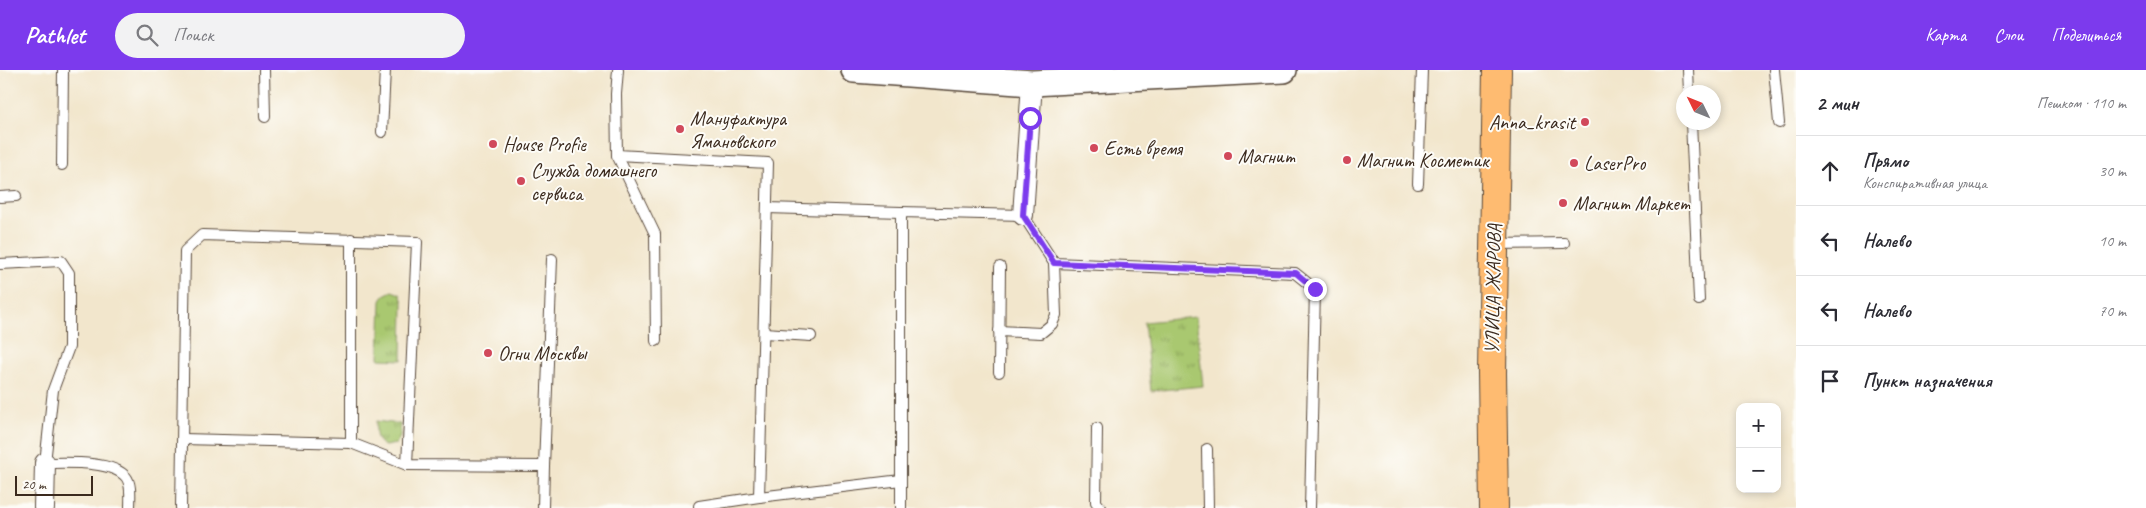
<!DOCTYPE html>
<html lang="ru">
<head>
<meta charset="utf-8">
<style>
  :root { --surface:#fff; --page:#f2f2f3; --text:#2b2b33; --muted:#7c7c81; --line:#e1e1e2; --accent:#7c3aed }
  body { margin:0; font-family:Caveat,sans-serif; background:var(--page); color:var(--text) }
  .controls { position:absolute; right:15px; bottom:15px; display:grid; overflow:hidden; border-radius:10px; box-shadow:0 2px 8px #0003 }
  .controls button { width:45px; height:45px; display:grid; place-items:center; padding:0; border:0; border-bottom:1px solid var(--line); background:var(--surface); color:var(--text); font:25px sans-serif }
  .compass { position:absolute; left:1676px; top:15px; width:45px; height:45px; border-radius:50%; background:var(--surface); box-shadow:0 2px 8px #0003; rotate:313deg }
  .scale { position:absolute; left:15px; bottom:12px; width:78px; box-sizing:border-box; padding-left:5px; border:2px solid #3b2a1e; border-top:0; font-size:14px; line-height:18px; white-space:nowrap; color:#3b2a1e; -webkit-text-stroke:4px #fdfcf7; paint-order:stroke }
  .stop { position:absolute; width:15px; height:15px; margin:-11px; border:4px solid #7c3aed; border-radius:50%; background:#fff }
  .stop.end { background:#7c3aed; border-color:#fff; box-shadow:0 1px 5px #0008 }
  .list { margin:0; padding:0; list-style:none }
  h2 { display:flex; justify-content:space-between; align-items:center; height:65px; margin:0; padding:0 20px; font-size:21px }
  h2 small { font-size:16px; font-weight:400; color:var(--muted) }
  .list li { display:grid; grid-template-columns:32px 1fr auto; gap:15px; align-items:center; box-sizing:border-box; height:70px; padding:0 20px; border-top:1px solid var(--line) }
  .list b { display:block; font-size:19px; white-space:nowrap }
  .list p { margin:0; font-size:16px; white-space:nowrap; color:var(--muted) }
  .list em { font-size:16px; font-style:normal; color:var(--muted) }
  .icon { flex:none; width:28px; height:28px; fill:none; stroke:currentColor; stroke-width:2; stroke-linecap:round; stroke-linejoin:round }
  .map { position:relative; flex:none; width:1796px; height:438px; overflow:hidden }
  header { display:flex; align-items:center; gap:30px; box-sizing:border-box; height:70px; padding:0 25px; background:var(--accent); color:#fff }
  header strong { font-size:24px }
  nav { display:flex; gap:28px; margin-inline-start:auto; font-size:18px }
  .search { width:350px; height:45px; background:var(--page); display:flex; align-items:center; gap:12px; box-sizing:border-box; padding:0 18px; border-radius:28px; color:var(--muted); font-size:19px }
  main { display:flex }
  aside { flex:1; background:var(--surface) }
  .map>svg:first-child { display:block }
  .park { fill:url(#park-tufts); stroke:#727947 }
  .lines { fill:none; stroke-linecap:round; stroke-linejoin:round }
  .service-casing { stroke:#564638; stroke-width:12 }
  .minor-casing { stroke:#564638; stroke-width:22 }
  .tertiary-casing { stroke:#564638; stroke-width:28 }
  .primary-casing { stroke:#564638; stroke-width:30 }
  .service { stroke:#fff; stroke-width:10 }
  .minor { stroke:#fff; stroke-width:20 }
  .tertiary { stroke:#fff; stroke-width:25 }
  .primary { stroke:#febb71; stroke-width:28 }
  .route { stroke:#7c3aed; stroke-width:6 }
  .poi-dot { fill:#d1495b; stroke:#fdfcf7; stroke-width:2 }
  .labels { text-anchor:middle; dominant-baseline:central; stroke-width:4; stroke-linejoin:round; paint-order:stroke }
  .poi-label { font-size:20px; fill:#3b2a1e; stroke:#fdfcf7; text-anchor:start }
  .street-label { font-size:20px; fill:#3b2a1e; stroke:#fdfcf7 }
</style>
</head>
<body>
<header>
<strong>Pathlet</strong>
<div class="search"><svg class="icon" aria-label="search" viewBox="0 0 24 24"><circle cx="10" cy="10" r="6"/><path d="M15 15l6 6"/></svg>Поиск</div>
<nav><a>Карта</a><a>Слои</a><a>Поделиться</a></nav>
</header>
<main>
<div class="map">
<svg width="1796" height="438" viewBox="0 0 1796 438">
  <defs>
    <pattern id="park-tufts" width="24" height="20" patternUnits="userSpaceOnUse" patternTransform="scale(1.25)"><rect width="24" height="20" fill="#a9c870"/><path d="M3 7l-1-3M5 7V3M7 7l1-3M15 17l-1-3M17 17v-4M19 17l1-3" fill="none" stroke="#8ba35b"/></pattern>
  </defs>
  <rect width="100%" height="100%" fill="#fdfcf7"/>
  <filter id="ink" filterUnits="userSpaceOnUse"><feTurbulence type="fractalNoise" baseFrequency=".02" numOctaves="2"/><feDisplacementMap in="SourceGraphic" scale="10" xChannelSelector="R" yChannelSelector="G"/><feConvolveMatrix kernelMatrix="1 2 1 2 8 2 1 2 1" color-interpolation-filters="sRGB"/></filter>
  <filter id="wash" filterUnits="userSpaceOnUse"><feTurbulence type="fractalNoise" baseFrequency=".0096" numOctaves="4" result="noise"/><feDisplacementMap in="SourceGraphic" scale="20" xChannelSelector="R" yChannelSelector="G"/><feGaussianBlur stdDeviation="1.12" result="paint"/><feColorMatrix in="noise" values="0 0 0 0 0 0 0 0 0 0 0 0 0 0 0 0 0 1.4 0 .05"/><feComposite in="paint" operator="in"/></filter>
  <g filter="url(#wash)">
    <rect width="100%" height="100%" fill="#f2e6cc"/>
    <g class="park">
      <path d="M392,221l8,3 3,8 -1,58 -23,-1 2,-58 3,-6z"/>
      <path d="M1196,247l7,69 -52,5 -7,-69z"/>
      <path d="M376,351l24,3v13l-4,7 -11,2c-11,-5 -9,-14 -9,-25z"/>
    </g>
  </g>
  <g filter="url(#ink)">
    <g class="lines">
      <g class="service-casing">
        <g id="service">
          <path d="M264,0l1,47"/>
          <path d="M618,0l-2,24 1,61 151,8 -9,334 -60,9"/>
          <path d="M1688,0l1,22"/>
          <path d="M1774,0l5,53"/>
          <path d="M1691,52l8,178"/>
          <path d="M382,62l3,-62"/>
          <path d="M617,85l38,79 1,107"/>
          <path d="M62,95l1,-95"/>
          <path d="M1418,114l4,-114"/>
          <path d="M0,127l16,-1"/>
          <path d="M767,138l134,4"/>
          <path d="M1495,174l69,-1"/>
          <path d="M0,194l61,-3 8,12v74l-16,43 -8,73c20,0 67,-3 81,14 6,7 4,22 4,31"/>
          <path d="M999,261l42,2 11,-9 4,-9 -2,-52"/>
          <path d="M764,263l47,3"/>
          <path d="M999,302l1,-105"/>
          <path d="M1097,358l-1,74 5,6"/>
          <path d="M183,369l168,4 56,22 137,1 8,-207"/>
          <path d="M351,373v-204"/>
          <path d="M1207,379l1,59"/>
          <path d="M759,427l142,-17"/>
          <path d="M181,438l4,-257 17,-16 215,7 -10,223"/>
          <path d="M543,438l1,-42"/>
          <path d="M901,438v-296l122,3 31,48 241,10 20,16 -5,219"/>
        </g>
      </g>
      <g class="minor-casing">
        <g id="minor">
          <path d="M1023,145l9,-132"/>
          <path d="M44,438l1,-45"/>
        </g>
      </g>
      <g class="tertiary-casing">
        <path id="tertiary" d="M854,0l178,13 252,-13"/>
      </g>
      <g class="primary-casing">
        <path id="primary" d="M1494,438l-2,-135 5,-303"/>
      </g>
      <use href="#service" class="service"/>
      <use href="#minor" class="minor"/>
      <use href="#tertiary" class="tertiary"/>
      <use href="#primary" class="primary"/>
    </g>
  </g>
  <g class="lines" filter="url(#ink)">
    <path class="route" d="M1030,48l-7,97 31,48 242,10 19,16"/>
  </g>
  <g class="poi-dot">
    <circle cx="1585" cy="52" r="5"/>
    <circle cx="680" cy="59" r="5"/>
    <circle cx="493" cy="74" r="5"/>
    <circle cx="1094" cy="78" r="5"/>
    <circle cx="1228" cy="86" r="5"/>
    <circle cx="1347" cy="90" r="5"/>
    <circle cx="1574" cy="93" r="5"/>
    <circle cx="521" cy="111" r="5"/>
    <circle cx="1563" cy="133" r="5"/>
    <circle cx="488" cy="283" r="5"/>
  </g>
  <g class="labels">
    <g class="poi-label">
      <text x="690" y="48">Мануфактура<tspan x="690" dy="23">Ямановского</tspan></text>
      <text x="1575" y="52" text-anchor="end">Anna_krasit</text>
      <text x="503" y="74">House Profie</text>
      <text x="1104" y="78">Есть время</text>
      <text x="1238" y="86">Магнит</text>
      <text x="1357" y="90">Магнит Косметик</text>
      <text x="1584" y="93">LaserPro</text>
      <text x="531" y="100">Служба домашнего<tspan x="531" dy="23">сервиса</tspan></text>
      <text x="1573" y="133">Магнит Маркет</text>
      <text x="498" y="283">Огни Москвы</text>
    </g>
    <g class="street-label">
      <text transform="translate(1493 219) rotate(-89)">УЛИЦА ЖАРОВА</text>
    </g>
  </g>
</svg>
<div class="controls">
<button>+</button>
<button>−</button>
</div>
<svg class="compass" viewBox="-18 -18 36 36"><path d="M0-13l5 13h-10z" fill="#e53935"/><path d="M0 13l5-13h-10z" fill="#7c7c81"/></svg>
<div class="scale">20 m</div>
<div class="stop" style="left:1030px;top:48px"></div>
<div class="stop end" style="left:1315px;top:219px"></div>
</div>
<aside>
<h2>2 мин<small>Пешком · 110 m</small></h2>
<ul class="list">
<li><svg class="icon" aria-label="ahead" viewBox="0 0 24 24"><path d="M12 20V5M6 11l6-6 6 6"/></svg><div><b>Прямо</b><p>Конспиративная улица</p></div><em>30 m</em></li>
<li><svg class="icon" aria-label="left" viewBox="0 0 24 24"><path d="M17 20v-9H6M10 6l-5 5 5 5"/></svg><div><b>Налево</b></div><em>10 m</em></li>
<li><svg class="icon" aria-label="left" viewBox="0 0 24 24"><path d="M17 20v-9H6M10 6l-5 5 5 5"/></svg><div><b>Налево</b></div><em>70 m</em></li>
<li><svg class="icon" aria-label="arrive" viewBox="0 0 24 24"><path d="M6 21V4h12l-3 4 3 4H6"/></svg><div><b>Пункт назначения</b></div></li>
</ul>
</aside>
</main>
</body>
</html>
